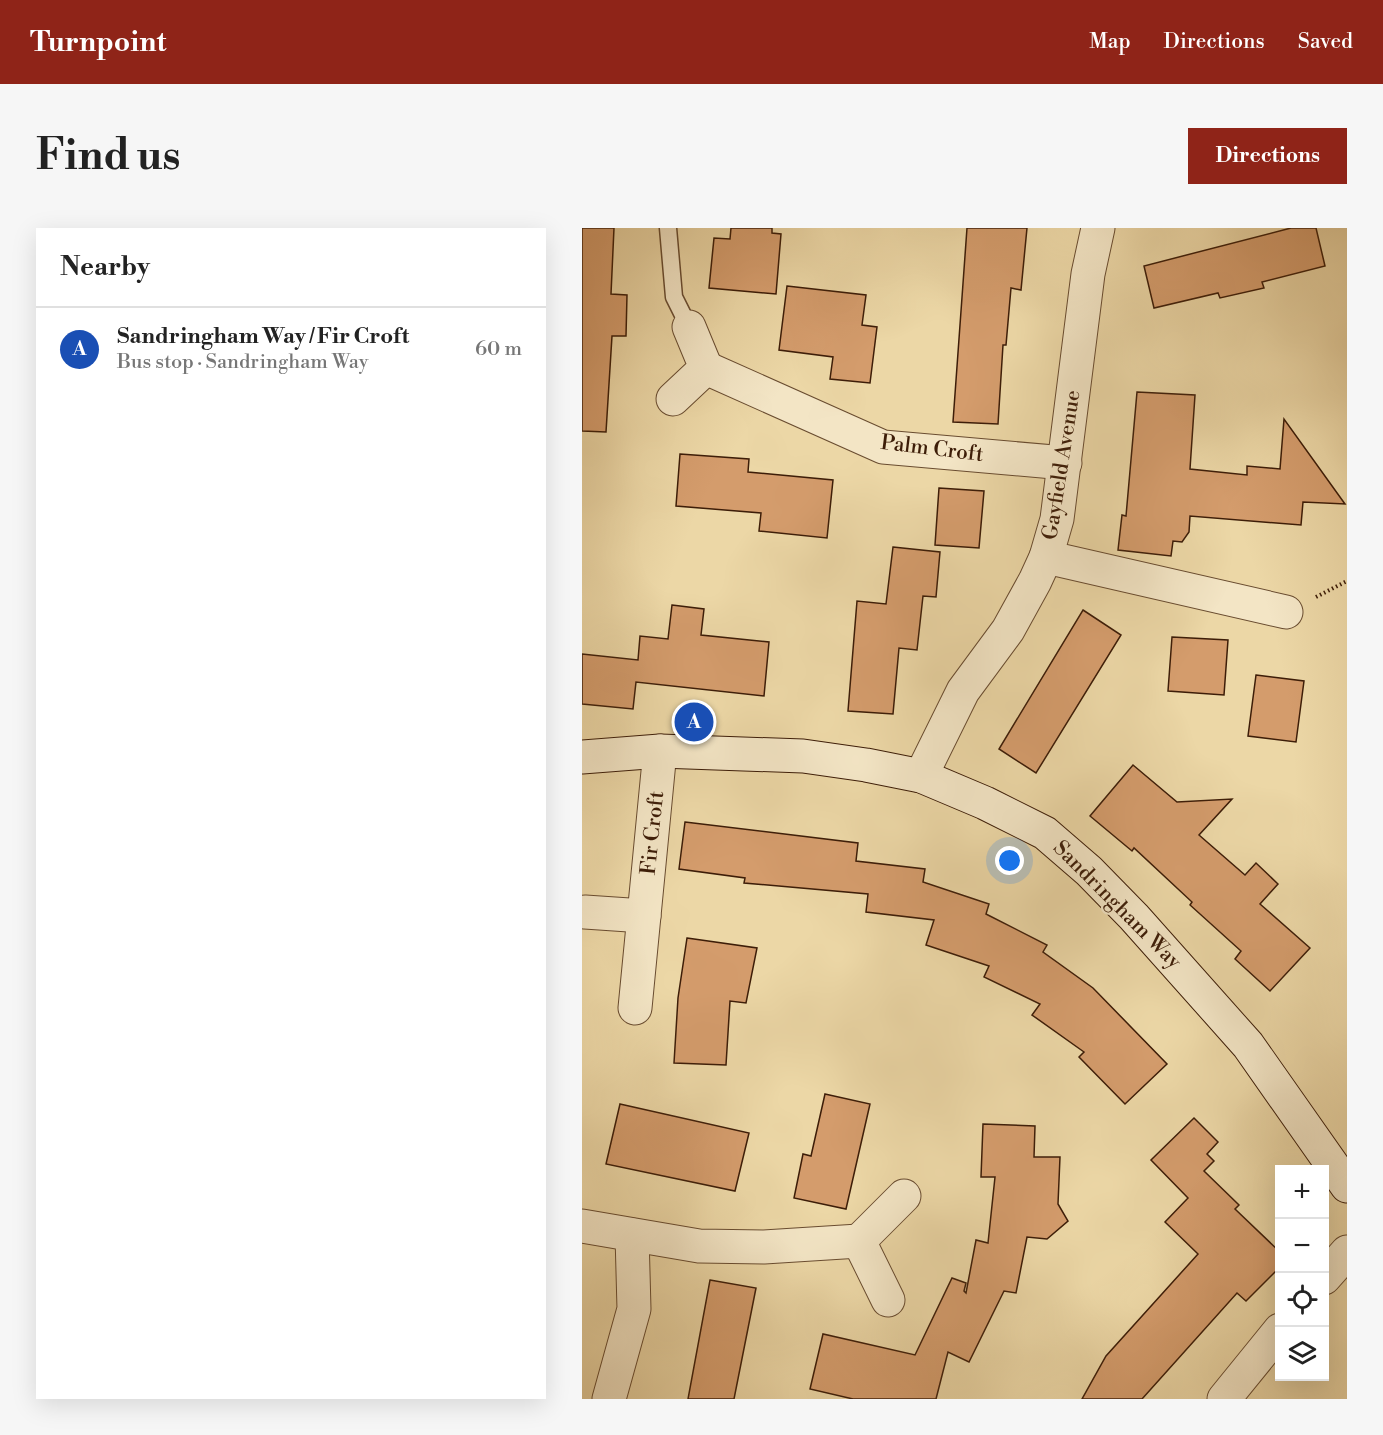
<!DOCTYPE html>
<html lang="en">
<head>
<meta charset="utf-8">
<style>
  :root { --surface:#fff; --page:#f6f6f6; --text:#222; --muted:#767676; --line:#e0e0e0; --accent:#8f2418 }
  body { margin:0; font-family:"Libre Bodoni",serif; background:var(--page); color:var(--text) }
  .controls { position:absolute; right:18px; bottom:18px; display:grid; overflow:hidden; border-radius:0px; box-shadow:0 6px 24px #0002 }
  .controls button { width:54px; height:54px; display:grid; place-items:center; padding:0; border:0; border-bottom:2px solid var(--line); background:var(--surface); color:var(--text); font:30px sans-serif }
  .you { position:absolute; left:428px; top:633px; width:21px; height:21px; margin:-15px; border:4px solid #fff; border-radius:50%; background:#1a73e8; box-shadow:0 0 0 9px #1a73e833 }
  .badge { display:grid; place-items:center; width:39px; height:39px; border-radius:50%; background:var(--accent); color:#fff; font-size:20px; font-weight:700 }
  .pin { position:absolute; translate:-50% -50%; border:3px solid #fff; box-shadow:0 2px 6px #0006 }
  .list { margin:0; padding:0; list-style:none }
  h2 { display:flex; justify-content:space-between; align-items:center; height:78px; margin:0; padding:0 24px; font-size:26px }
  h2 small { font-size:20px; font-weight:400; color:var(--muted) }
  .list li { display:grid; grid-template-columns:39px 1fr auto; gap:18px; align-items:center; box-sizing:border-box; height:84px; padding:0 24px; border-top:2px solid var(--line) }
  .list b { display:block; font-size:22px; white-space:nowrap }
  .list p { margin:0; font-size:20px; white-space:nowrap; color:var(--muted) }
  .list em { font-size:20px; font-style:normal; color:var(--muted) }
  .icon { flex:none; width:33px; height:33px; fill:none; stroke:currentColor; stroke-width:2; stroke-linecap:round; stroke-linejoin:round }
  .map { position:relative; flex:none; width:765px; height:1171px; overflow:hidden; border-radius:0px }
  header { display:flex; align-items:center; gap:36px; box-sizing:border-box; height:84px; padding:0 30px; background:var(--accent); color:#fff }
  header strong { font-size:28px }
  nav { display:flex; gap:33px; margin-inline-start:auto; font-size:21px }
  .intro { display:flex; align-items:center; justify-content:space-between; box-sizing:border-box; height:144px; padding:0 36px }
  h1 { margin:0; font-size:42px }
  .button { padding:15px 27px; border-radius:0px; background:var(--accent); color:#fff; font-size:21px; font-weight:700 }
  main { display:flex; gap:36px; padding:0 36px }
  aside { flex:1; background:var(--surface); border-radius:0px; box-shadow:0 6px 24px #0002 }
  .map>svg:first-child { display:block }
  .building { fill:#d49c6c; stroke:#3d1d08; stroke-width:1.5 }
  .lines { fill:none; stroke-linecap:round; stroke-linejoin:round }
  .lane-casing { stroke:#694c30; stroke-width:19 }
  .street-casing { stroke:#694c30; stroke-width:35 }
  .secondary-casing { stroke:#3d1d08; stroke-width:35 }
  .path { stroke:#3d1d08; stroke-width:4; stroke-dasharray:1.5 3; stroke-linecap:butt }
  .lane { stroke:#f3e5c5; stroke-width:16 }
  .street { stroke:#f3e5c5; stroke-width:33 }
  .secondary { stroke:#f3e5c5; stroke-width:33 }
  .labels { text-anchor:middle; dominant-baseline:central; stroke-width:4.5; stroke-linejoin:round; paint-order:stroke }
  .street-label { font-size:21px; fill:#3d1d08; stroke:#f3e5c5 }
</style>
</head>
<body>
<header>
<strong>Turnpoint</strong>
<nav><a>Map</a><a>Directions</a><a>Saved</a></nav>
</header>
<div class="intro"><h1>Find us</h1><a class="button">Directions</a></div>
<main>
<aside>
<h2>Nearby<small></small></h2>
<ul class="list">
<li><span class="badge" style="background:#1a4fb4">A</span><div><b>Sandringham Way / Fir Croft</b><p>Bus stop · Sandringham Way</p></div><em>60 m</em></li>
</ul>
</aside>
<div class="map">
<svg width="765" height="1171" viewBox="0 0 765 1171">
  <rect width="100%" height="100%" fill="#ecd7a6"/>
  <filter id="stains"><feTurbulence type="fractalNoise" baseFrequency=".00333" numOctaves="4"/><feColorMatrix values="0 0 0 0 .2 0 0 0 0 .09 0 0 0 0 .02 0 0 0 .5 -.17"/></filter>
  <radialGradient id="worn" r=".72"><stop offset=".6" stop-color="#630" stop-opacity="0"/><stop offset="1" stop-color="#630" stop-opacity=".3"/></radialGradient>
  <g class="building">
    <path d="M0,0h32l-3,66 16,1 -1,41h-14l-6,96 -24,-1z"/>
    <path d="M149,0h41v5l9,1 -5,60 -67,-6 5,-50 16,1z"/>
    <path d="M385,0h60l-6,62 -10,-2 -5,57h-3l-5,79 -45,-2z"/>
    <path d="M709,0h25l9,38 -63,16 2,6 -44,10 -2,-5 -64,15 -10,-42z"/>
    <path d="M205,58l79,9 -4,30 15,2 -7,56 -40,-4 3,-22 -54,-7z"/>
    <path d="M555,164l58,3 -5,74 57,6v-9l33,3 4,-50 61,85 -42,-2 -2,23 -111,-9 -1,16 -7,10 -9,-1 -2,15 -53,-6 4,-35 4,1z"/>
    <path d="M98,226l69,5 -1,13 85,8 -6,58 -68,-7 2,-18 -85,-7z"/>
    <path d="M357,260l45,3 -5,57 -44,-3z"/>
    <path d="M311,319l47,5 -4,45 -13,-1 -6,54 -18,-2 -6,66 -45,-3 9,-110 29,3z"/>
    <path d="M90,377l32,4 -3,26 68,7 -5,54 -128,-14 -3,27 -51,-5v-50l56,6 2,-24 28,3z"/>
    <path d="M501,382l38,25 -85,138 -37,-24z"/>
    <path d="M590,409l56,3 -4,55 -56,-4z"/>
    <path d="M674,447l48,6 -8,61 -48,-6z"/>
    <path d="M551,537l44,37 55,-3 -33,36 46,40 11,-12 22,21 -18,20 50,44 -40,43 -35,-32 6,-8 -51,-46 2,-3 -58,-54 -2,3 -42,-35z"/>
    <path d="M103,594l173,21 -2,18 69,8 -2,13 66,22 -3,10 61,31 -4,7 50,36 74,76 -42,40 -46,-47 5,-5 -52,-37 8,-11 -56,-27 5,-11 -63,-21 8,-25 -68,-8 2,-18 -124,-11 1,-5 -66,-9z"/>
    <path d="M105,710l70,10 -11,55 -16,-2 -4,64 -52,-2 4,-65z"/>
    <path d="M243,866l45,10 -24,105 -52,-11 9,-44 8,2z"/>
    <path d="M38,876l129,29 -14,58 -129,-27z"/>
    <path d="M612,890l24,24 -11,12 7,7 -10,10 35,34 -4,4 45,43v15l-34,34 -9,-8 -95,106h-60l24,-43 92,-102 -33,-32 23,-24 -37,-38z"/>
    <path d="M401,896l52,2 -1,31h26l-2,47 10,17 -21,18 -20,-2 -11,56 -12,-2 -35,71 -21,-10 -12,47h-83l-43,-10 13,-55 92,21 37,-77 14,5 -2,8 2,2 10,-53 12,3 7,-66h-14z"/>
    <path d="M128,1052l46,8 -22,111h-46z"/>
  </g>
  <g class="lines">
    <g class="lane-casing">
      <path id="lane" d="M86,0l6,69 15,30"/>
    </g>
    <g class="street-casing">
      <g id="street">
        <path d="M124,140l177,79 182,16"/>
        <path d="M91,171l33,-31 -17,-41"/>
        <path d="M464,329l240,55"/>
        <path d="M339,548l42,-85 45,-61 27,-49 11,-24 11,-38 31,-245 10,-46"/>
        <path d="M3,684l59,4"/>
        <path d="M53,780l25,-257"/>
        <path d="M0,998l117,20 65,1 95,-6"/>
        <path d="M742,1050l23,-26"/>
        <path d="M306,1072l-29,-59 45,-45"/>
        <path d="M27,1171l25,-90 -2,-74"/>
        <path d="M642,1171l56,-69"/>
      </g>
    </g>
    <g class="secondary-casing">
      <path id="secondary" d="M0,529l78,-6 143,5 63,9 55,11 64,27 60,30 44,38 45,46 114,128 99,141"/>
    </g>
    <path class="path" d="M734,369l31,-16"/>
    <use href="#lane" class="lane"/>
    <use href="#street" class="street"/>
    <use href="#secondary" class="secondary"/>
  </g>
  <g class="labels">
    <g class="street-label">
      <text transform="translate(350 221) rotate(7)">Palm Croft</text>
      <text transform="translate(480 237) rotate(-81)">Gayfield Avenue</text>
      <text transform="translate(71 605) rotate(-84)">Fir Croft</text>
      <text transform="translate(535 677) rotate(45)">Sandringham Way</text>
    </g>
  </g>
  <rect width="100%" height="100%" filter="url(#stains)"/>
  <rect width="100%" height="100%" fill="url(#worn)"/>
</svg>
<div class="controls">
<button>+</button>
<button>−</button>
<button><svg class="icon" aria-label="locate" viewBox="0 0 24 24"><circle cx="12" cy="12" r="6"/><path d="M12 2v4M12 18v4M2 12h4M18 12h4"/></svg></button>
<button><svg class="icon" aria-label="layers" viewBox="0 0 24 24"><path d="M12 4l9 5-9 5-9-5zM3 14l9 5 9-5"/></svg></button>
</div>
<div class="you"></div>
<div class="pin badge" style="left:112px;top:494px;background:#1a4fb4">A</div>
</div>
</main>
</body>
</html>
